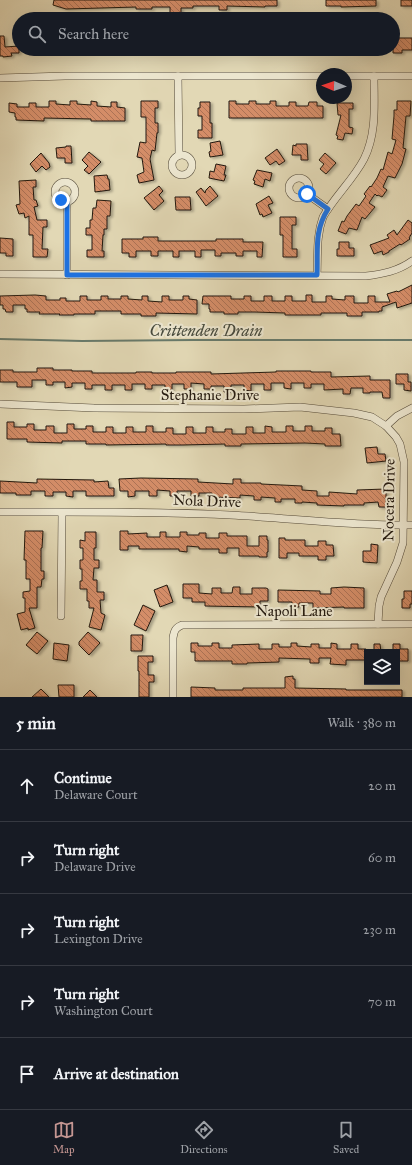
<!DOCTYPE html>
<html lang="en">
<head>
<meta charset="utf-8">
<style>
  :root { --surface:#171b24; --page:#242831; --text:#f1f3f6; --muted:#9ea1a6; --line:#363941; --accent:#c59692 }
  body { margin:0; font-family:"IM FELL Great Primer",serif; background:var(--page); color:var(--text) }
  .controls { position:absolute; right:12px; bottom:12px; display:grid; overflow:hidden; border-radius:0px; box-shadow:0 4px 16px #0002 }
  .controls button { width:36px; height:36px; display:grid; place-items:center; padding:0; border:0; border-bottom:1px solid var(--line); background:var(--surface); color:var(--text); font:20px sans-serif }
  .compass { position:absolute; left:316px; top:68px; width:36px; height:36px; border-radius:50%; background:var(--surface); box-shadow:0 4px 16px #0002; rotate:272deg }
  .stop { position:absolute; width:12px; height:12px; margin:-9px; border:3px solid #1a73e8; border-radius:50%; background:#fff }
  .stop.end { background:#1a73e8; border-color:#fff; box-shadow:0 1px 4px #0008 }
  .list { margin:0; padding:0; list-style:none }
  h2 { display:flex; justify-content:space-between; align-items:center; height:52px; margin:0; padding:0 16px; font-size:17px }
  h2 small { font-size:13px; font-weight:400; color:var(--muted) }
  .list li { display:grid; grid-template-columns:26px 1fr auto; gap:12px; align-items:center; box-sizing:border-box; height:72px; padding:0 16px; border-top:1px solid var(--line) }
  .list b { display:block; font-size:15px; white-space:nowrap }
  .list p { margin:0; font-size:13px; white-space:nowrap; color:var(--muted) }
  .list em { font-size:13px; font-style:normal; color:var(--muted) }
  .icon { flex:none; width:22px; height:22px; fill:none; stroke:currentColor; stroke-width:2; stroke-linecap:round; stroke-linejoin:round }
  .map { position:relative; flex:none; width:412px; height:697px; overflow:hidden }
  .search { position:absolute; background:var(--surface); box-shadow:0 4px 16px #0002; left:12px; right:12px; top:12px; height:44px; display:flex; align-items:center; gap:10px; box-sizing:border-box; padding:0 14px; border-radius:22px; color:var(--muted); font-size:15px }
  .sheet { height:412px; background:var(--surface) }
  nav { display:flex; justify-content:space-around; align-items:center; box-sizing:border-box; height:56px; border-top:1px solid var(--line); background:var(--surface); font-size:11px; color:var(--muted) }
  nav a { display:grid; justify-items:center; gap:2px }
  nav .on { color:var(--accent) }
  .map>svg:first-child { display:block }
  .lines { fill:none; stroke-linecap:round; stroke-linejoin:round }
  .stream { stroke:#687a6b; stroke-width:2 }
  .building { fill:url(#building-back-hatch); stroke:#23190f; filter:url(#shadow) }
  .minor-casing { stroke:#534938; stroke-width:8 }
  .minor { stroke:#ece6cf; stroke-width:7 }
  .route { stroke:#1a73e8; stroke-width:5 }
  .labels { text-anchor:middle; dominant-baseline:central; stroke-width:4; stroke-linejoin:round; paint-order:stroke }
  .street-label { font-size:15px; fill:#23190f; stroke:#ece6cf }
  .water-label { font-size:16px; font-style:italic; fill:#464a3d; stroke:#ece6cf }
</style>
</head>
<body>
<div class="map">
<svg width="412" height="697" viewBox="0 0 412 697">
  <defs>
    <pattern id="building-back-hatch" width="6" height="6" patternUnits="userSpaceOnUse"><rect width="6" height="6" fill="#d48d68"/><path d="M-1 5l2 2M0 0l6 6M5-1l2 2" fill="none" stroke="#ac7254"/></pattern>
    <filter id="shadow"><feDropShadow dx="2.5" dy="1.5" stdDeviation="1" flood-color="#0004"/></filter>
  </defs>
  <rect width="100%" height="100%" fill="#e2d8b5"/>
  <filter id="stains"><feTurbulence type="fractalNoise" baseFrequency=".005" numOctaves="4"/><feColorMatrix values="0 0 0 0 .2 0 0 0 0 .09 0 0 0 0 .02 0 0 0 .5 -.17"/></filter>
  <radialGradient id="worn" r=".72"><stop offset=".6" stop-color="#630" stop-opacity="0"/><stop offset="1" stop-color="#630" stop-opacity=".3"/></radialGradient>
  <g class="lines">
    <path class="stream" d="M0,339l82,2 111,-1h219"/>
  </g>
  <g class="building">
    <path d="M54,0h223v6h-12v1l-38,-1v4h-8v-4h-26v2h-12v10h-11v-11h-18v2h-16v-2l-70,2 -13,-4z"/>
    <path d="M326,0h50v6l-35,1v-1h-15z"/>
    <rect x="401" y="0" width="11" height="6"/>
    <path d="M0,36h4l1,11 14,-1v7h-8l1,3 -9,1v-1h-3z"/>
    <path d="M393,38h19v12h-10v3h-9z"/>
    <path d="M49,101h7v3l14,1v-4h7v3l14,1v-4l6,1v4l14,1v-5h6v5l8,1v13h-34v-2l-47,-1v3l-28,-1v-3h-1v-4l-6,-1v-9l8,1v3h12v-4h7v4h13z"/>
    <path d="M141,101h17v7h-3v15h3v10h-1l-2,18 -3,-1 -2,9 4,21 -15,3 -2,-8 7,-3 -2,-14 -5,-1 3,-15 6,1v-26h-5z"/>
    <path d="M229,101h7v3h13v-3h7v3h14v-3h6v5h13v-4h7v4h12l1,-4h8v4h6v12h-94z"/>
    <path d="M397,101h14l-1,15h-4l-3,32 3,1 -4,15 -7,14 -7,-2 -5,11 4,3 -5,7 -4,-2 -1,1 -2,-2 -6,9 6,4 -10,12 -3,-2 -5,13 -8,-2 -3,6 -8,-3 4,-10 2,1 3,-6 9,-12 3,2 7,-10 -2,-2 6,-8 1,1 6,-9 4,-9 2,1 5,-18 4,2 4,-14 -4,-1 2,-23v-6h3z"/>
    <path d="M200,102h10v21h2v15h-14v-8h4v-14h-4v-8h2z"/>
    <path d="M337,103h16v6h-4v18l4,1 -1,6 -7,-1 -2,7 -6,-1 1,-3 -2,-1 5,-20h-3z"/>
    <path d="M220,141l3,14 -13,2 -1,-5 2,-1 -1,-8z"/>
    <path d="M296,144h11l1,16h-7v-5h-9l1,-10 3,1z"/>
    <path d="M66,146h5l1,17h-7v-5h-8l-1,-10 10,-1z"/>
    <path d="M277,149l8,12 -6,4 -3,-4 -6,4 -5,-7z"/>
    <path d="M89,152l12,10 -12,12 -5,-4 4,-4 -6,-6z"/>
    <path d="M41,153l8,10 1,4 -4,3 -4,-4 -6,6 -6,-8z"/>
    <path d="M325,153l11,10 -10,11 -6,-5 4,-5 -5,-4z"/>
    <path d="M216,164l10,2 -2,9h2l-2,6 -15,-3 1,-7 4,1z"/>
    <path d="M257,170l15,3 -2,8 -5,-2 -2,8 -9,-3 1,-3 -2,-1z"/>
    <path d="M107,175l1,4h1l1,11 -15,2 -1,-16z"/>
    <path d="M36,180v7h-3l1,13h2l2,6 -4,1 3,13h10v7h-4l-1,22h6l-1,8h-14v-22h-4v-19l-4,2 -1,-5 -5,1 -3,-9 4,-1 -1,-23z"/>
    <path d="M159,186l4,5 -4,4 5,6 -10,9 -10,-12z"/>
    <path d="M210,186l8,10 -12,10 -10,-14 5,-4 4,5 1,-3z"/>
    <path d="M269,196l4,7 -5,2 4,8 -9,4 -1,-3 -2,1 -4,-11z"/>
    <path d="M175,197h15l1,13h-15z"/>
    <path d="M97,200l14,1 -1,15h-3v13h-3v6h-1l-1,16h2v6h-17v-7h5v-15h-6v-7h4v-8h2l1,-12h3z"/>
    <path d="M280,217h16v8h-4v24h5v8h-14v-22h-3z"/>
    <path d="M408,220l4,3v10l-3,5 1,1 -9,6 -1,-1 -11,7v1l-6,3 -1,-4 -8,3 -4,-9 19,-7 -2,-3 7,-5 3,5z"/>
    <path d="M143,237h15v4h58v-2h27v3h20l-1,15h-5v-6h-14v5h-7v-3h-15v3h-6v-6h-14v7h-6v-6h-16v6h-6v-6h-15v5h-7v-5h-15v6h-7v-4h-7v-14h21z"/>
    <path d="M0,238l13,1v17h-7v-3h-6z"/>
    <path d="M339,242h10v6h5v8h-17v-7h2z"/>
    <path d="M412,285v18l-15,5 -1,-6 -14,5v4h-3v1h-17v4h-15v-3h-26v2h-36v-2l-30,-1h-17v2h-14v-2h-14v-3h-1v-5h-7l1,-8h28v3h13v-3h7v5h13v-5h8v5h13v-5h7v5h14v-6h6v7h14v-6h6v3l13,1v-4h9v7h14v-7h7v6h15l-3,-8 10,-3 1,1z"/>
    <path d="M35,295l11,1v4h14v-2h6v3h14v-5h7v4h14v-4h7v3h13v-3h7v3l14,1v-4h6v5l14,1v-6h7v4h14v-4h6v3l8,1v14l-41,-1v3h-15v-2h-20v-3h-26v3h-21v1h-15l1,-1h-21l1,-2h-13v-3h-2v-4h-12v7h-7l-1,-3h-2v-4h-3v-9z"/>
    <path d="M37,368h16v2h19v1h20v2h44v-1h16v1h24v-1h35v2l65,-2v-1h35v1h20v5l39,-1v4h20v18h-7l-1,-6h-12v1h-7v-5h-12l-1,6h-7v-5l-19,1v-6h-13v4h-7v-5h-13v6l-7,-1v-5h-13v7h-7v-6h-13v7l-7,-1v-5h-13v7h-7v-6h-13v3h-7v-5l-13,-1v6h-7v-5h-12v6h-7v-5h-13v4h-7v-5h-13v6h-7v-5h-13v5h-7v-5h-13v4h-7v-6h-13v4l-7,1v-6h-12v3h-7v-5h-14v7h-15v-5h-17v-12h13v2h24z"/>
    <path d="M396,374h12v8h3v9l-7,-1v-6h-8z"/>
    <path d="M7,422h7v5h13v-3h7v6h12v-4h8v7h13v-9h7v5h12v-3h7v6h13v-5h7v6h13v-6h7v5h13v-6h7v6h13v-4h7v6h13v-7h7v6h13v-6h7v5h12v-3h7v5h14v-7h7v6h12v-7l7,1v5h14v-6h7v5h12v-5h7v5h13v-3h7v6h8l1,12h-16v-2l-20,-1 -64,1v2h-16v-2l-43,1h-16v-1l-60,1v-1h-20v-3h-24v2l-35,-1v-3h-20z"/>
    <path d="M377,447l1,7h7l1,7 -19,2 -2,-15z"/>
    <path d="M141,478l57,1v3l35,2v-5h8v4h20v1l41,2v4l15,1v5h12v-4l28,2v-4l29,-1v18h-7l-1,-5 -14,1v2h-20v1l-27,-1v-2l-15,-1v1h-7v-4h-14v3h-6v-4l-14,-1v3h-7v-4l-14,-1v3l-28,-1v-4h-13v3h-8v-5h-14v5h-7v-5l-13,-1v6h-8v-5h-14v5l-7,1v-6h-8l-1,-12z"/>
    <path d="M37,479l57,1v2l14,-1 1,7h5v8h-28v-5h-13v6l-7,-1v-4h-13v4h-8v-5h-14v4h-15v-2h-16v-12l37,2z"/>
    <path d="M25,531h18l-1,17h-1v23h3v8h-2l-1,8h-4v21h-8l6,20 -7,2v-2l-7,2 -4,-16 8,-2v-14h-2v-6l7,-1v-12h-4v-19h-2z"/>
    <path d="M120,531h8v3l19,-1v4h13v-5h6v5h14v-5h7v3h12v-2h7v5h13v-5h8v3h20v10h12v-10h8v4h1v12h-1v5h-8v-1h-20v-8h-12v5h-8v-4h-20v-2l-12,-1v6l-8,-1v-2h-40v-3h-11v4h-8z"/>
    <path d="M85,532h11v16h-2v12h5v8h-5l-1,12h4v12h7v8h-4l1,13 4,2 -4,15 -12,-3 5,-19h-5v-7h-2v-12h-7v-8h2v-12h-2v-9h3v-12h-3v-8l5,1z"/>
    <path d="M279,538h6v2h20v6h13v-5h8v4h7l1,11h-8v4h-8v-4h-19v-3h-12v5h-8z"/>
    <path d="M371,544l7,1 -1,18 -14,-1v-11h8z"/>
    <path d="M183,584h16v9l13,1v-6h9v5h11l1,-6h7v7h12v-6h14l2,1v12h-8v6l-55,-1v-4h-13v-4h-9z"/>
    <path d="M167,585l6,17 -13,5 -6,-17z"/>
    <path d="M344,587l20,1v20h-20v-1l-31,1v-5h-14v4h-7v-5h-14v-12l42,1v3h11v-6z"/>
    <path d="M404,591h8v13h-2v4h-8v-9h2z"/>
    <path d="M143,605l12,6 -9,20 -12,-6z"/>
    <path d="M37,632l11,9 -11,13 -11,-9z"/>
    <path d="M88,632l12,11 -11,12 -10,-10v-3z"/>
    <path d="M131,635h12l-1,16h-11z"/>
    <path d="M54,643l15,2 -2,16 -14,-2z"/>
    <path d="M191,643h7v3h14v-3h7v5h13v-3l27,-1v5h13v-5h7v3h12v-4h6v3l14,1v-3h8v4h12v-5l6,1v5h14v-5h7v5h8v11h-20v5l-16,-1 1,-6h-12v5h-9v-4l-31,-1v4l-32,1v1h-15v-3h-37v-9h-4z"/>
    <path d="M374,644h6l1,8h-7z"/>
    <path d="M393,644h7v5h8v12h-11v-9h-4z"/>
    <path d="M138,656h15v6h-5v13h6v7h-5v15h-10v-26h-1z"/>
    <path d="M293,676v3h2v9l51,1v1h56v7h-211v-10l24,1v2h28v-2h42v-11z"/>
    <path d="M58,685h16v12h-15z"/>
    <path d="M41,689l8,8h-17z"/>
    <path d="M90,690l7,7h-14z"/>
  </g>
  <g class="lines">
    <g class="minor-casing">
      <g id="minor">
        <path d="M178,76l1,79"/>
        <path d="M346,76h66"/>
        <path d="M0,78l65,-2h257"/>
        <circle cx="182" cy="165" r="10"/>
        <circle cx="299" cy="188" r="10"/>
        <circle cx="65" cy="192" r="10"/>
        <path d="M307,194l21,15"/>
        <path d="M67,201v74"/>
        <path d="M0,274l366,2c17,-2 32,-5 46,-15"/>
        <path d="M317,275c1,-20 -1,-39 6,-58 12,-21 30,-37 41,-58 13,-26 10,-55 10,-83"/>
        <path d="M0,404l94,4 150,1 56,-2 54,6 18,4 14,9 10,11 4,7 4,18 -1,81 -6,19 -16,35 -2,9 -1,18"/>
        <path d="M386,426l11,-10 15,-8"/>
        <path d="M0,512c77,0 154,-1 230,3 61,3 121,11 182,10"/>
        <path d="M61,616l1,-103"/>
        <path d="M173,697v-59c1,-7 2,-10 9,-13l230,-1"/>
      </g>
    </g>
    <use href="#minor" class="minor"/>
  </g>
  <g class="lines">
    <path class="route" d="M61,200l6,1v74h250c1,-25 -3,-44 11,-66l-21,-15"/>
  </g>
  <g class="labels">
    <g class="street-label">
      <text x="210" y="395">Stephanie Drive</text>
      <text transform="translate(389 500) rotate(-89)">Nocera Drive</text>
      <text transform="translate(207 501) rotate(2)">Nola Drive</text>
      <text x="294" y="611">Napoli Lane</text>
    </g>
    <g class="water-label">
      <text x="206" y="330">Crittenden Drain</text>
    </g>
  </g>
  <rect width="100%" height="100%" filter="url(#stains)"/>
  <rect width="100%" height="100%" fill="url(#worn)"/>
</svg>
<div class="controls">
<button><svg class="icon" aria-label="layers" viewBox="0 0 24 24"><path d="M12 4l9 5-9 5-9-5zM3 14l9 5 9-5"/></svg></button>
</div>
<svg class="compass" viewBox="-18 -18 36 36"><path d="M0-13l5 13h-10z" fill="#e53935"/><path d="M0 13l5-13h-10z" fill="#9ea1a6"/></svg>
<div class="stop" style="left:307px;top:194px"></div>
<div class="stop end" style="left:61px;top:200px"></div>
<div class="search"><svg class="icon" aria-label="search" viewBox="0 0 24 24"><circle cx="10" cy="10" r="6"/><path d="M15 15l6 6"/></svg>Search here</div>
</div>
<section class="sheet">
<h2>5 min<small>Walk · 380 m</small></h2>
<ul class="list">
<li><svg class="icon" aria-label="ahead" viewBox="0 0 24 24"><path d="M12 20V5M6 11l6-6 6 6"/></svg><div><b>Continue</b><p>Delaware Court</p></div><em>20 m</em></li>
<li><svg class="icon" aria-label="right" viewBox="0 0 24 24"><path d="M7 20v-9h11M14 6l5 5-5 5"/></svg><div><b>Turn right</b><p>Delaware Drive</p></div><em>60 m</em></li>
<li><svg class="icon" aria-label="right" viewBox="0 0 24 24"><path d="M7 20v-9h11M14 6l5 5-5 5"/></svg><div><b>Turn right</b><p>Lexington Drive</p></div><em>230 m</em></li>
<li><svg class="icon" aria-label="right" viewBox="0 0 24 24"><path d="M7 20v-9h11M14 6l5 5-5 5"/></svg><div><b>Turn right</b><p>Washington Court</p></div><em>70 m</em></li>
<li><svg class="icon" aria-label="arrive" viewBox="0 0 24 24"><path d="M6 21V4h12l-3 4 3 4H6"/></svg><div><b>Arrive at destination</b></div></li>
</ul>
</section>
<nav>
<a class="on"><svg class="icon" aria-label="map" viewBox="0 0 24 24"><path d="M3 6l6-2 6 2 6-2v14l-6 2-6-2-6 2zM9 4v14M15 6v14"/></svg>Map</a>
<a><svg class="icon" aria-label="directions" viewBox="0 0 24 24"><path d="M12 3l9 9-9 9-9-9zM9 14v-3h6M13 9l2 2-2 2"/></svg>Directions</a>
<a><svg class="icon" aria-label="saved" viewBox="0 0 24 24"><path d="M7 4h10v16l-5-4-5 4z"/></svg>Saved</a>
</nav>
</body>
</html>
